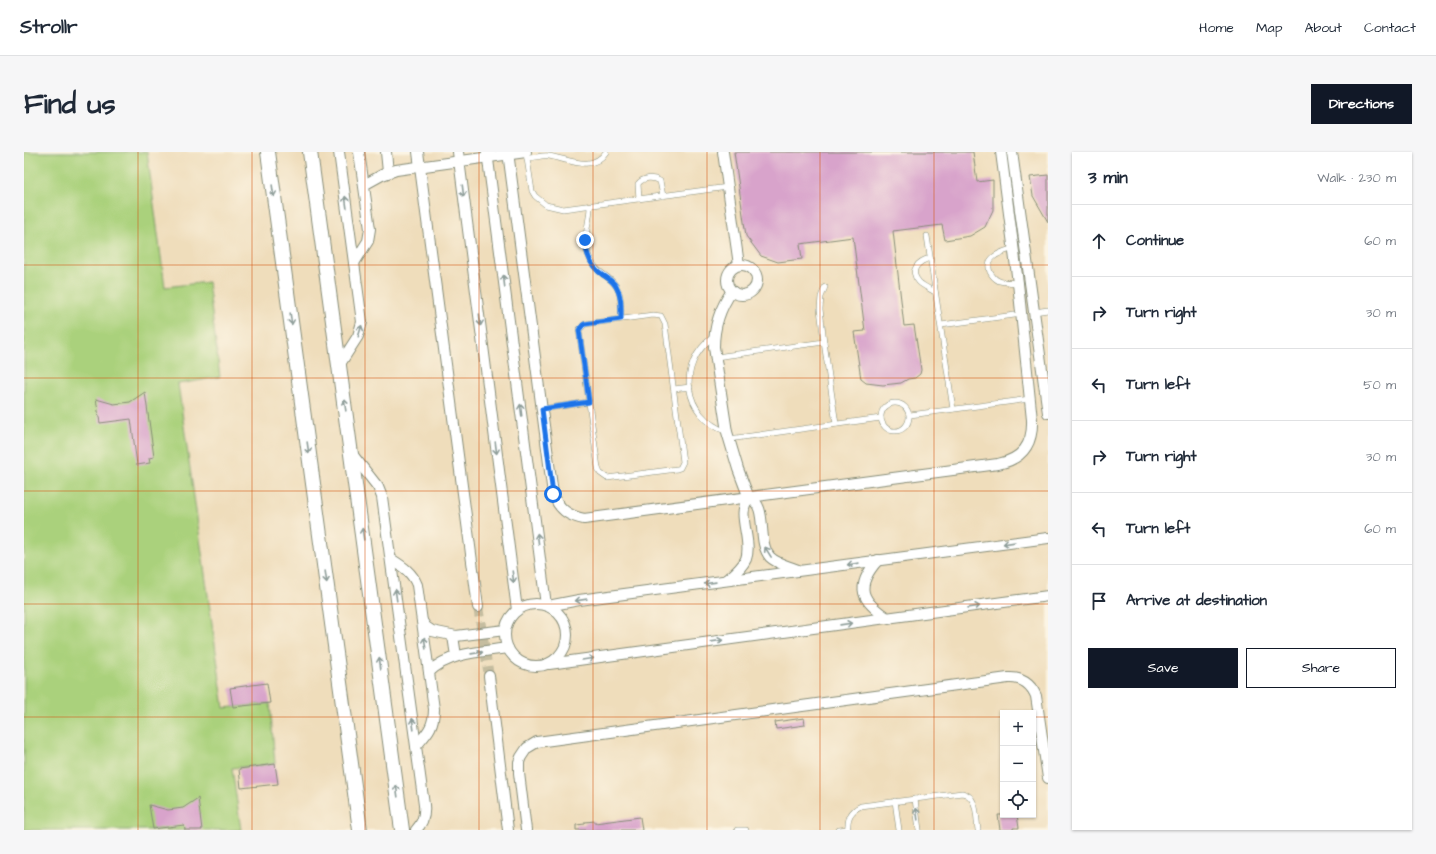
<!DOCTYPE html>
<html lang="en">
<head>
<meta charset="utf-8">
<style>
  :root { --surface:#fff; --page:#f6f6f7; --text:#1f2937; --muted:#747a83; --line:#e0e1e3; --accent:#111827 }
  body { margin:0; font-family:"Architects Daughter",sans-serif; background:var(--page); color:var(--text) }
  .controls { position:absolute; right:12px; bottom:12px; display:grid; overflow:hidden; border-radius:0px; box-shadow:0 1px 3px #0004 }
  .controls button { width:36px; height:36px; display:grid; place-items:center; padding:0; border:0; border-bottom:1px solid var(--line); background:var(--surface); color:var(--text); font:20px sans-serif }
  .stop { position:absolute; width:12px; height:12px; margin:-9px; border:3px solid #1a73e8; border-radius:50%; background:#fff }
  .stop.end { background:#1a73e8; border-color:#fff; box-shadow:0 1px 4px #0008 }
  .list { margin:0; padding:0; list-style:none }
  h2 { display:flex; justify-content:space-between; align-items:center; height:52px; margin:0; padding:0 16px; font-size:17px }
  h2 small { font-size:13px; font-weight:400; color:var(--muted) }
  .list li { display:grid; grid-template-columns:26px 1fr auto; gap:12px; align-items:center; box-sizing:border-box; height:72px; padding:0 16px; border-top:1px solid var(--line) }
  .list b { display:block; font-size:15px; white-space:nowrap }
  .list em { font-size:13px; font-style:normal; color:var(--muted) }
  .actions { display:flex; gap:8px; padding:12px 16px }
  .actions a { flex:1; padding:9px 0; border:1px solid var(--accent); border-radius:0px; text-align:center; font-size:14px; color:var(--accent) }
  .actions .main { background:var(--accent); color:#fff }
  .icon { flex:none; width:22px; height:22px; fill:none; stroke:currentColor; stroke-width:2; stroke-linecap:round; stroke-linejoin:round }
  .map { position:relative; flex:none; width:1024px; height:678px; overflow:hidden; border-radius:0px }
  header { display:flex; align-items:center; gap:24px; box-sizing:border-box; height:56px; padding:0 20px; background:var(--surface); border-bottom:1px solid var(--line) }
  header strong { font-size:19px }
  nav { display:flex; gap:22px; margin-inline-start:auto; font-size:14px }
  .intro { display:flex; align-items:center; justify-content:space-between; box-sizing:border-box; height:96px; padding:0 24px }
  h1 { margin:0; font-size:28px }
  .button { padding:10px 18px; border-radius:0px; background:var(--accent); color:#fff; font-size:14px; font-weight:700 }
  main { display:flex; gap:24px; padding:0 24px }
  aside { flex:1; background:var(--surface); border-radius:0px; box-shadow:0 1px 3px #0004 }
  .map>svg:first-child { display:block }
  .green { fill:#aad17b; stroke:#648758 }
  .building { fill:#d8a3cb }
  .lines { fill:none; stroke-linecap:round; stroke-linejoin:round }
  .minor-tunnel { stroke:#c5bda0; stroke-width:10; stroke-dasharray:10 5; stroke-linecap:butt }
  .service-casing { stroke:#878d78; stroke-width:6 }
  .minor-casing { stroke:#878d78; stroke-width:12 }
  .secondary-casing { stroke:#878d78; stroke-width:16 }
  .service { stroke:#fff; stroke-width:5 }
  .minor { stroke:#fff; stroke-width:10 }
  .secondary { stroke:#fff; stroke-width:14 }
  .oneway { stroke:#8f9e9a }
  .route { stroke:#1a73e8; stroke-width:5 }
  .grid { fill:none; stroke:#d45610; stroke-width:1; stroke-opacity:0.55 }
</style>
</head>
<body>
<header>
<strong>Strollr</strong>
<nav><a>Home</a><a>Map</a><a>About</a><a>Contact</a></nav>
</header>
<div class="intro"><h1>Find us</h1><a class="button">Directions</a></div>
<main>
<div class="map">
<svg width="1024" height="678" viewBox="0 0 1024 678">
  <rect width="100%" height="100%" fill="#fcf5e5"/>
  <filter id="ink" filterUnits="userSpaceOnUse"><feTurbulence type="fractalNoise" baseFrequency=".025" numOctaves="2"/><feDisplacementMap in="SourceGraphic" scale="8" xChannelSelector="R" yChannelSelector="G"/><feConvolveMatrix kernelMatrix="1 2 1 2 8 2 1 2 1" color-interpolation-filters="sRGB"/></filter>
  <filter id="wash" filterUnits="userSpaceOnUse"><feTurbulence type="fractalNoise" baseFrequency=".012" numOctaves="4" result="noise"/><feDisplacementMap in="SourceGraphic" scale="16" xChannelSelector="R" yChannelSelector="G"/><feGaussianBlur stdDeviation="0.9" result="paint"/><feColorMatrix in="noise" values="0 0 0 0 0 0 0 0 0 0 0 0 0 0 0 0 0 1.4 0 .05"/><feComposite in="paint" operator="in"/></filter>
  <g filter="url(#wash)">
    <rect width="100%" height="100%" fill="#efddbb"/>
    <path class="green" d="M0,0h123l18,135 43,-5 12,95 -42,7 46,324 46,-5 5,61 -43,4 9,62h-217z"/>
    <g id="blocks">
      <g class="building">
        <path d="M710,0h239l4,30 16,-2v30l-8,17 -15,9 -25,4 -3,-15 -49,6 11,95 10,-1 7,45 -1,4 -5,4 -7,1 -7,4 -18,2 -17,-2 -5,-4 -7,-47 11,-1 -12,-94 -53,7 2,15 -24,3 -17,-6 -15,-20z"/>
        <path d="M1024,23v47l-15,-26 -3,-19z"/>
        <path d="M121,240l9,65 -5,1 1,5 -13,2 -6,-46 -31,4 -4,-24 18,5 16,-2z"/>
        <path d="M243,531l3,20 -37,4 -3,-19z"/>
        <path d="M780,566l1,7 -29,4 -1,-7z"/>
        <path d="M251,612l3,20 -37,4 -2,-19z"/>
        <path d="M174,646l4,32h-17l-1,-5 -31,4 -4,-24 19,5 15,-2z"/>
        <path d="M974,663h19l2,13h-6v2h-13z"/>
        <path d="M616,665l2,13h-66v-5l9,-1v-2l10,-1v2z"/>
      </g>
    </g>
  </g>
  <g filter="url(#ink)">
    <use href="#blocks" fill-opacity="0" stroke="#878d78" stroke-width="1"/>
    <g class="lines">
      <path class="minor-tunnel" d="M454,455l11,69"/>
      <g class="service-casing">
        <g id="service">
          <path d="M502,0l6,39 3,5 11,9 17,4 165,-22"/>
          <path d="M503,6c7,0 15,-3 22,-2 19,3 43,17 57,-4"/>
          <path d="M615,47l-1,-15c5,-7 15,-7 22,-3l3,15"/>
          <path d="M566,54c0,17 -8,32 -2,48 7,20 19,19 28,32 6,9 5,22 5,33"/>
          <path d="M903,84l26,173"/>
          <path d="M990,96c-11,4 -30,8 -24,24 2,4 5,7 9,9 6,2 13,1 19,2"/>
          <path d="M906,106c-11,3 -22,12 -11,24 4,4 11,7 16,10"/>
          <path d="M801,135l-4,10 -1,12 4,33 12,82"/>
          <path d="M1010,160l14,-2"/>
          <path d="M629,163l8,1 4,8 18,138 -3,6 -3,1 -70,9 -7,-5 -2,-5 -19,-138 6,-6z"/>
          <path d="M917,173l81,-11"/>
          <path d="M689,185c-37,28 -30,79 14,95"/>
          <path d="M692,205l108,-15"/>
          <path d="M650,237l16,-2"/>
          <circle cx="871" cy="265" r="14"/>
          <path d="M518,257l47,-7"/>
          <path d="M886,263l120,-16"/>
          <path d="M705,287l152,-21"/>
          <path d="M891,647l4,31"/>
          <path d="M871,649l4,29"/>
          <path d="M713,678h9"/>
          <path d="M815,678l9,-1"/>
          <path d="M824,678c-1,-11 2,-19 13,-24l101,-13c16,3 14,24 16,37"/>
        </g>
      </g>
      <g class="minor-casing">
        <g id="minor">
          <path d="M315,0l23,170 -4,14 -18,28"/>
          <path d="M362,0l2,20"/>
          <path d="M394,0l60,455"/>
          <path d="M434,0l59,458"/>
          <path d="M463,0l59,453"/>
          <path d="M484,0l45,342c6,15 15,22 31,25l414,-55c24,-5 35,-19 34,-44l-14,-137 -17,-131"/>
          <path d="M699,0l16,113"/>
          <path d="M988,0l36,261"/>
          <path d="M340,33l18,-10 14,-5 130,-18"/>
          <path d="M330,111l14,-22 2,-12 -11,-77"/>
          <circle cx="718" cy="128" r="15"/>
          <path d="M708,139c-12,17 -18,35 -18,56l13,85 11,37 11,29c20,7 7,43 21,59 7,7 19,9 28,13"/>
          <path d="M328,302l26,33 4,10 42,308c1,9 -1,18 -8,25"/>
          <path d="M367,407c11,7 21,13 26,26l17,124c0,18 -7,24 -18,37"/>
          <path d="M854,408c-24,27 -17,41 11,59"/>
          <path d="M703,428c7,-6 15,-12 19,-21 7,-19 -11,-46 3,-61"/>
          <circle cx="512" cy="483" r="31"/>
          <path d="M524,454l31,-6 469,-62"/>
          <path d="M398,469l4,6 6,4 24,5 49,-6"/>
          <path d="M429,484l3,20"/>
          <path d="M525,512l499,-68"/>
          <path d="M405,520c21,-20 52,-20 79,-24"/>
          <path d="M465,524l19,154"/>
          <path d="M502,678l-7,-57v-11l2,-5 6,-9 10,-6 471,-64c13,-1 23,6 28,18l12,82"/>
        </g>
      </g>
      <g class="secondary-casing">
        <g id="secondary">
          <path d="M244,0l92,678"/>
          <path d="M286,0l92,678"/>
        </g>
      </g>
      <use href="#service" class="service"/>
      <use href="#minor" class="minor"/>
      <use href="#secondary" class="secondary"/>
    </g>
    <defs><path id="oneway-shaft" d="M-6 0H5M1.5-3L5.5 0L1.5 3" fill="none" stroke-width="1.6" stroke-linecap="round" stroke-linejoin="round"/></defs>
    <g class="oneway">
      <use href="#oneway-shaft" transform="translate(249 39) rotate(82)"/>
      <use href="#oneway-shaft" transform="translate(439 39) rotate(83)"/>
      <use href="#oneway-shaft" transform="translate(322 50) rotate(-98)"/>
      <use href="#oneway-shaft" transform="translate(480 129) rotate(-97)"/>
      <use href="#oneway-shaft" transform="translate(267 167) rotate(82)"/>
      <use href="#oneway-shaft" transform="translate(456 168) rotate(83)"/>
      <use href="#oneway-shaft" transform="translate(336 179) rotate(-73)"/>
      <use href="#oneway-shaft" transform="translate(321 253) rotate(-98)"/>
      <use href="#oneway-shaft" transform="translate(497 258) rotate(-97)"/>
      <use href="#oneway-shaft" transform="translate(284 296) rotate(82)"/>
      <use href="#oneway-shaft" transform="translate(472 296) rotate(83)"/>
      <use href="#oneway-shaft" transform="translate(339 382) rotate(-98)"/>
      <use href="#oneway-shaft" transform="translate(514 387) rotate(-97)"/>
      <use href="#oneway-shaft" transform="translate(985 391) rotate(172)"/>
      <use href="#oneway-shaft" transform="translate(744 400) rotate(-122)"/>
      <use href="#oneway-shaft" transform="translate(829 412) rotate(172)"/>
      <use href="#oneway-shaft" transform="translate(302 425) rotate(82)"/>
      <use href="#oneway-shaft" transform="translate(489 425) rotate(83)"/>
      <use href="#oneway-shaft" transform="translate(686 431) rotate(172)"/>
      <use href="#oneway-shaft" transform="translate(372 443) rotate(-98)"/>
      <use href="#oneway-shaft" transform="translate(557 448) rotate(172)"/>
      <use href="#oneway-shaft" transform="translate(950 455) rotate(-8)"/>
      <use href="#oneway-shaft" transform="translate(822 472) rotate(-8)"/>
      <use href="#oneway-shaft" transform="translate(693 489) rotate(-8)"/>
      <use href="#oneway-shaft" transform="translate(401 491) rotate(-98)"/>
      <use href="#oneway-shaft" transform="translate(453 501) rotate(-8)"/>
      <use href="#oneway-shaft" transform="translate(564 507) rotate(-9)"/>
      <use href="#oneway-shaft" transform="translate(356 511) rotate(-98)"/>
      <use href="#oneway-shaft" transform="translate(389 572) rotate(-98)"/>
      <use href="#oneway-shaft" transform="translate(373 639) rotate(-98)"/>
      <use href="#oneway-shaft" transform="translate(893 662) rotate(-98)"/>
    </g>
  </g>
  <g class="lines" filter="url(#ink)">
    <path class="route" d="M529,342l-11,-85 47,-7 -10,-72 4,-5 2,-1 36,-5c0,-11 1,-24 -6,-34 -4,-6 -12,-9 -17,-14 -9,-8 -12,-20 -13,-31"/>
  </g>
  <path class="grid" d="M114,0v678M228,0v678M341,0v678M455,0v678M569,0v678M683,0v678M796,0v678M910,0v678M0,113h1024M0,226h1024M0,339h1024M0,452h1024M0,565h979M1009,565h15"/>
</svg>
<div class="controls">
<button>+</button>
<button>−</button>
<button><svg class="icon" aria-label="locate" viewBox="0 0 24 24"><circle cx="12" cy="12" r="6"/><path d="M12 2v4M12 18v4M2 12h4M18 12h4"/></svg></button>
</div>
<div class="stop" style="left:529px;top:342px"></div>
<div class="stop end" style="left:561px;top:88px"></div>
</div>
<aside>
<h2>3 min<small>Walk · 230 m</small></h2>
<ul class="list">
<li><svg class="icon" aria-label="ahead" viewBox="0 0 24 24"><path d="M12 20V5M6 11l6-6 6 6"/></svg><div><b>Continue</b></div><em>60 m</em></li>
<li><svg class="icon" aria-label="right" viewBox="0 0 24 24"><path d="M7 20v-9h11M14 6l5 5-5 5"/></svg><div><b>Turn right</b></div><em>30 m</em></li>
<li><svg class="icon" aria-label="left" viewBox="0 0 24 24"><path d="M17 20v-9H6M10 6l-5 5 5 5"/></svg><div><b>Turn left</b></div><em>50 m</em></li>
<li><svg class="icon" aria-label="right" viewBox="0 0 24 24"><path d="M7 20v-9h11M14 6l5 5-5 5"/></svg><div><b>Turn right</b></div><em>30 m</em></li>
<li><svg class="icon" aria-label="left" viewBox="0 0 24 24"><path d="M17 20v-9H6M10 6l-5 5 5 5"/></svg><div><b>Turn left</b></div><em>60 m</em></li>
<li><svg class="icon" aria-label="arrive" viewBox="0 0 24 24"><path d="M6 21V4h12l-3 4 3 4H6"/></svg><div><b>Arrive at destination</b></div></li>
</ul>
<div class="actions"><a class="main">Save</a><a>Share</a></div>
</aside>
</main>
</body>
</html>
